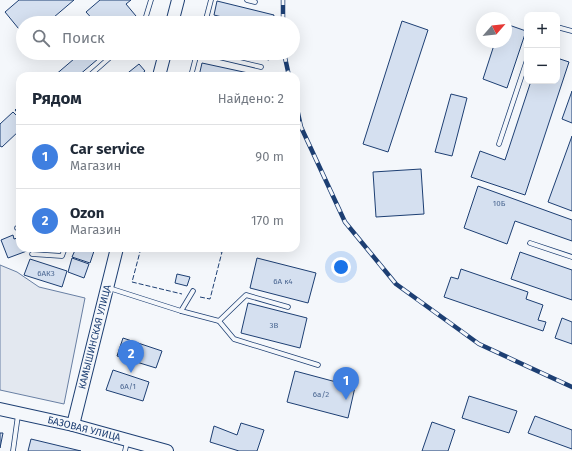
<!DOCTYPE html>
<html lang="ru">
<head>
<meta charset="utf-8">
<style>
  :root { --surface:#fff; --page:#f6f6f7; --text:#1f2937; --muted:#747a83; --line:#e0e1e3; --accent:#c62828 }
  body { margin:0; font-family:"Fira Sans",sans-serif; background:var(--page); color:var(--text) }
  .controls { position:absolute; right:12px; top:12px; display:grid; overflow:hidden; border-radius:8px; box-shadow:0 4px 16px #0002 }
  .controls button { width:36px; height:36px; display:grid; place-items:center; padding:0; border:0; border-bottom:1px solid var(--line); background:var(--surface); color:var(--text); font:20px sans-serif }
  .compass { position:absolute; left:476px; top:12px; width:36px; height:36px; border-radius:50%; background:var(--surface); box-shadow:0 4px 16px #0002; rotate:62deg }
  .you { position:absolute; left:341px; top:267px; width:14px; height:14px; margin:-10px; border:3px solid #fff; border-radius:50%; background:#1a73e8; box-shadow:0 0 0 6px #1a73e833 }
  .badge { display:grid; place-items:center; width:26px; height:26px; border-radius:50%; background:var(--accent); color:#fff; font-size:13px; font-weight:700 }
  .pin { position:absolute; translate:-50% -33px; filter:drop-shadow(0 1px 2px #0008) }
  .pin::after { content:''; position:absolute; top:21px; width:14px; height:12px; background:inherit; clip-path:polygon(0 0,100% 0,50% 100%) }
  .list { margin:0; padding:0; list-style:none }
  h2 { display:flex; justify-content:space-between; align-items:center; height:52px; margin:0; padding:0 16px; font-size:17px }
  h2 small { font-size:13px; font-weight:400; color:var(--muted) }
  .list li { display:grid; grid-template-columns:26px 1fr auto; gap:12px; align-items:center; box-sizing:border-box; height:64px; padding:0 16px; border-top:1px solid var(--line) }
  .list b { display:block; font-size:15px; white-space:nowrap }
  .list p { margin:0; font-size:13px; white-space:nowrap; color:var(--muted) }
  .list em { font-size:13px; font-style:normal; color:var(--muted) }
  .icon { flex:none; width:22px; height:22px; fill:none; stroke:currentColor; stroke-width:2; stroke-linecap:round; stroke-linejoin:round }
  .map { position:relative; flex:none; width:572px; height:451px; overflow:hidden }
  .search { position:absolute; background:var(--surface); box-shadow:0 4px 16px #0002; left:16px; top:16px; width:284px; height:44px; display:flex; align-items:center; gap:10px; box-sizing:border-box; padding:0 14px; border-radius:22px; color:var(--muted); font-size:15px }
  .panel { position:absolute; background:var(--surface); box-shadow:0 4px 16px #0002; left:16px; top:72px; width:284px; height:180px; border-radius:12px }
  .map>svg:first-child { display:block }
  .parking { fill:#e3e8f0; stroke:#687fa3 }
  .building { fill:#d5e0f0; stroke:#1d3f73 }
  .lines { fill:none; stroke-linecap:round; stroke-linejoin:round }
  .lane-casing { stroke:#1d3f73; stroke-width:5.5 }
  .secondary-casing { stroke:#1d3f73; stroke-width:14 }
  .lane { stroke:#f4f7fb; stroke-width:4 }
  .secondary { stroke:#f4f7fb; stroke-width:12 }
  .rail-casing { stroke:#1d3f73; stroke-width:4.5 }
  .rail { stroke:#f4f7fb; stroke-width:3; stroke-dasharray:9; stroke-linecap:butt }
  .fence { stroke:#1d3f73; stroke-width:1; stroke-dasharray:5 2; stroke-linecap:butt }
  .labels { text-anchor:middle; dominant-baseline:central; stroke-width:3; stroke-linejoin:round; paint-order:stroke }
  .number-label { font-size:8px; fill:#4b6792 }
  .street-label { font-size:10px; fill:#1d3f73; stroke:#f4f7fb }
</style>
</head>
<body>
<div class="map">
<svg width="572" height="451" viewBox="0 0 572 451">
  <rect width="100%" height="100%" fill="#f4f7fb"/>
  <path class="parking" d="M0,265l17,7 22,15 46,11 -21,106 -64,-14z"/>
  <g class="building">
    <path d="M19,0h55l-27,23h-24v11l-18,-22z"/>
    <path d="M100,0h31l-5,4 15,18 -45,1 -10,-11z"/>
    <path d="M217,1l57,14 -2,8h-26l-32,-8z"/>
    <path d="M402,21l26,9 -40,122 -25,-8z"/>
    <path d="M506,24l20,7 -19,57 -24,-9 12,-37h11z"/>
    <path d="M81,53h24l-27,23h-24z"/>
    <path d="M238,53h33l-2,7z"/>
    <path d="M557,58l12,4 -44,133 -54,-18 9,-26 25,9 26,-79h26z"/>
    <path d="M202,63l60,13h-63z"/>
    <path d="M139,64l6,7 -6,5h-15z"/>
    <path d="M572,91v32l-10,-4z"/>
    <path d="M451,94l16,4 -15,58 -17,-4z"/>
    <path d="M20,105v11l-5,-6z"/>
    <path d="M13,112l7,7v11l-18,17 -2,-1v-22z"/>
    <path d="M572,136v75l-24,-9z"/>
    <path d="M421,169l3,45 -48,3 -3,-45z"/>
    <path d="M478,186l94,34v21l-57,-20 -8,23 -43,-16z"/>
    <path d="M13,235l1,4 6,-2v11h15l-27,10 -7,-18z"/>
    <path d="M76,248h19l-5,15 -18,-6z"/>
    <path d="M520,252l52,18v30l-61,-21z"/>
    <path d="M72,258l17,6 -5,14 -16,-6z"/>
    <path d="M257,258l59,15 -8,30 -58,-15z"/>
    <path d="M30,259l37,12 -5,16 -38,-12z"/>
    <path d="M461,269l67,23 -2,7 17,6 -5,15 8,2 -3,9 -99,-34 7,-20 7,2z"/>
    <path d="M177,274l13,3 -3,9 -12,-3z"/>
    <path d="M248,303l59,15 -7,30 -59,-15z"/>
    <path d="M562,318l10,4v22l-17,-6z"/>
    <path d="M123,338l39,13 -6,17 -39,-12z"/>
    <path d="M113,370l36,12 -6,19 -37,-11z"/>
    <path d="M295,371l60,16 -7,31 -61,-16z"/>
    <path d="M469,396l48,15 -8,22 -47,-15z"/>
    <path d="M535,416l37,14v19l-44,-16z"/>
    <path d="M432,422l23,8 -7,21h-26z"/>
    <path d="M241,423l23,7 -7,21h-18l-29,-9 4,-16 23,9z"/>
    <path d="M0,433h3l-3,15z"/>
    <path d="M31,439l50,12h-53z"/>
  </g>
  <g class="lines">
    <g class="lane-casing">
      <g id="lane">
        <path d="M247,0l8,2"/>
        <path d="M205,20l11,3"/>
        <path d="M144,23l7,-23"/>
        <path d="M205,23l6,-23"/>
        <path d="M557,27l15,4"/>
        <path d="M202,53l59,14"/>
        <path d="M89,76l26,-23"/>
        <path d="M191,76l6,-23"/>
        <path d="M499,144l28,-84"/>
        <path d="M17,228h3"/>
        <path d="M530,243l42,14"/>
        <path d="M32,254l30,2 3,-8"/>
        <path d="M109,288l72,23 38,10 15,18 84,26"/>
        <path d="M181,311l12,-20"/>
        <path d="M219,321l27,-26 42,12"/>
        <path d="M13,451l5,-36"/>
        <path d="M125,451l2,-9"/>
      </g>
    </g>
    <g class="secondary-casing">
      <g id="secondary">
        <path d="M172,23l6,-23"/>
        <path d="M159,76l6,-23"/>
        <path d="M0,409l73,16 94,26"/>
        <path d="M73,425l44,-177"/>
      </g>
    </g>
    <use href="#lane" class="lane"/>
    <use href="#secondary" class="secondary"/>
    <g class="rail-casing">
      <g id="rail">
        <path d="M283,23v-23"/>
        <path d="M284,53l5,23"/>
        <path d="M296,104l5,23 44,95 51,62 83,60 93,43"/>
      </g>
    </g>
    <use href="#rail" class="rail"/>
    <g class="fence">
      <path d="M141,248l-9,34 50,12"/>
      <path d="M200,297l10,2 12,-47 -18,-4"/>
    </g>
  </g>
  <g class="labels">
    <g class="number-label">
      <text x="499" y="203">10Б</text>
      <text x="46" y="273">6АК3</text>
      <text x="283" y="281">6А к4</text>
      <text x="274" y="325">3В</text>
      <text x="128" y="386">6А/1</text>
      <text x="321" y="394">6а/2</text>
    </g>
    <g class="street-label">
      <text transform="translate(95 337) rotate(-76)">КАМЫШИНСКАЯ УЛИЦА</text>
      <text transform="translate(84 429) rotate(14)">БАЗОВАЯ УЛИЦА</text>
    </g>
  </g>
</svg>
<div class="controls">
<button>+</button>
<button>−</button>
</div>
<svg class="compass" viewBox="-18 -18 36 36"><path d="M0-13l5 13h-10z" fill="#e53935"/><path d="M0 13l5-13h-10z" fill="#747a83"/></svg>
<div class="you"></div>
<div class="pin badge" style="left:346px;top:400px;background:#3f7fe0">1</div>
<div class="pin badge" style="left:131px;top:373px;background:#3f7fe0">2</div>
<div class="search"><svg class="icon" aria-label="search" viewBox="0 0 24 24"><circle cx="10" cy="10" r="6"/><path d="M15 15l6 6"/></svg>Поиск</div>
<section class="panel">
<h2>Рядом<small>Найдено: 2</small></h2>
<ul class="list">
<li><span class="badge" style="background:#3f7fe0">1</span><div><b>Car service</b><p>Магазин</p></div><em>90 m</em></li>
<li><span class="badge" style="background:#3f7fe0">2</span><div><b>Ozon</b><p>Магазин</p></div><em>170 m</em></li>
</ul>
</section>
</div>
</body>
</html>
